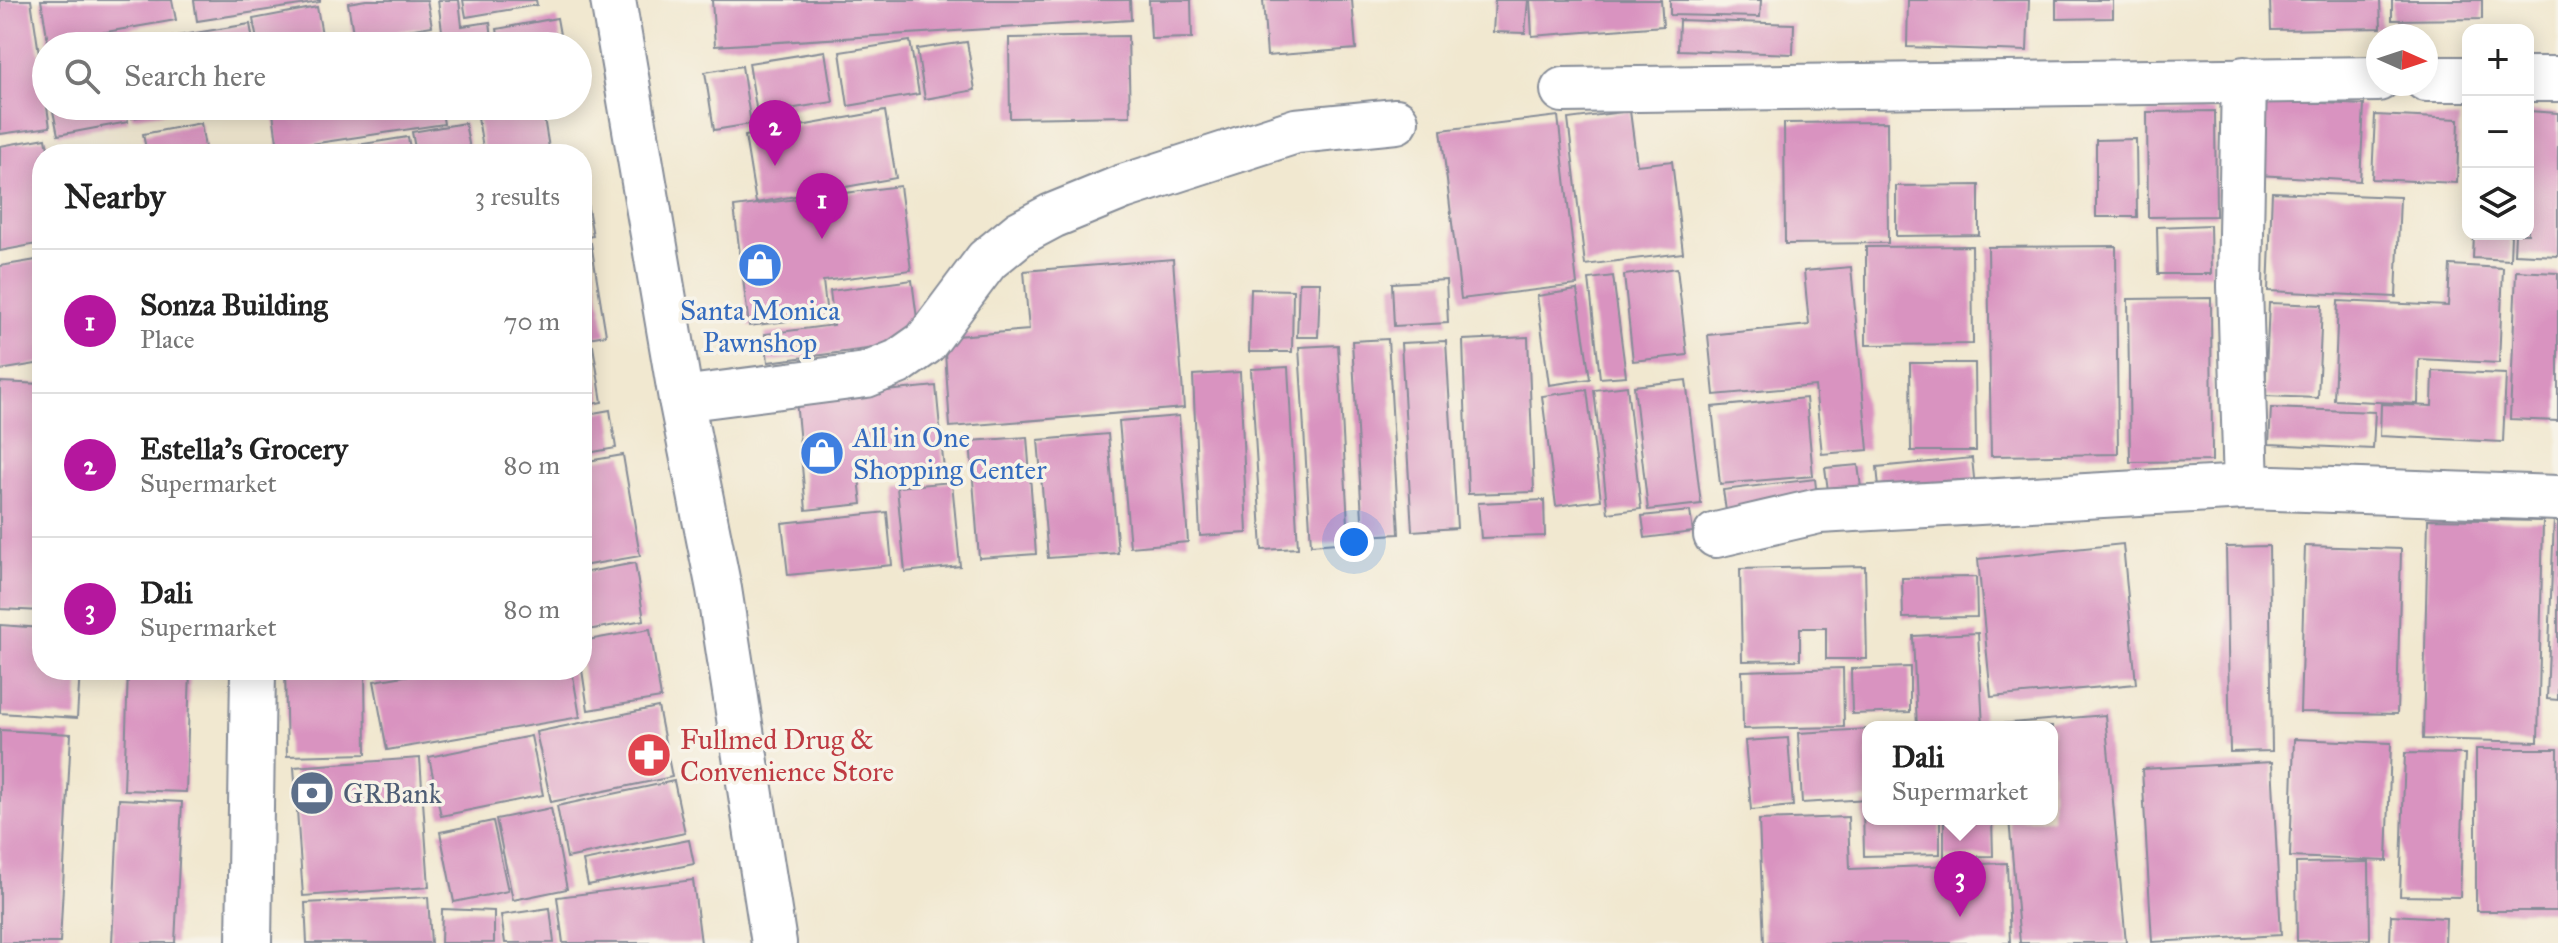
<!DOCTYPE html>
<html lang="en">
<head>
<meta charset="utf-8">
<style>
  :root { --surface:#fff; --page:#f2f2f2; --text:#222; --muted:#767676; --line:#e0e0e0; --accent:#b5179e }
  body { margin:0; font-family:"IM FELL Great Primer",serif; background:var(--page); color:var(--text) }
  .controls { position:absolute; right:24px; top:24px; display:grid; overflow:hidden; border-radius:16px; box-shadow:0 4px 20px #0003 }
  .controls button { width:72px; height:72px; display:grid; place-items:center; padding:0; border:0; border-bottom:2px solid var(--line); background:var(--surface); color:var(--text); font:40px sans-serif }
  .compass { position:absolute; left:2366px; top:24px; width:72px; height:72px; border-radius:50%; background:var(--surface); box-shadow:0 4px 20px #0003; rotate:93deg }
  .you { position:absolute; left:1354px; top:542px; width:28px; height:28px; margin:-20px; border:6px solid #fff; border-radius:50%; background:#1a73e8; box-shadow:0 0 0 12px #1a73e833 }
  .badge { display:grid; place-items:center; width:52px; height:52px; border-radius:50%; background:var(--accent); color:#fff; font-size:26px; font-weight:700 }
  .pin { position:absolute; translate:-50% -66px; filter:drop-shadow(0 2px 4px #0008) }
  .pin::after { content:''; position:absolute; top:42px; width:28px; height:24px; background:inherit; clip-path:polygon(0 0,100% 0,50% 100%) }
  .popup { position:absolute; left:1862px; top:721px; width:196px; height:104px; box-sizing:border-box; display:grid; place-content:center; border-radius:16px; background:var(--surface); filter:drop-shadow(0 2px 6px #0005); font-size:26px; white-space:nowrap; color:var(--muted) }
  .popup b { font-size:30px; color:var(--text) }
  .popup::after { content:''; position:absolute; left:50%; top:100%; margin-left:-16px; border:16px solid transparent; border-top-color:var(--surface) }
  .list { margin:0; padding:0; list-style:none }
  h2 { display:flex; justify-content:space-between; align-items:center; height:104px; margin:0; padding:0 32px; font-size:34px }
  h2 small { font-size:26px; font-weight:400; color:var(--muted) }
  .list li { display:grid; grid-template-columns:52px 1fr auto; gap:24px; align-items:center; box-sizing:border-box; height:144px; padding:0 32px; border-top:2px solid var(--line) }
  .list b { display:block; font-size:30px; white-space:nowrap }
  .list p { margin:0; font-size:26px; white-space:nowrap; color:var(--muted) }
  .list em { font-size:26px; font-style:normal; color:var(--muted) }
  .icon { flex:none; width:44px; height:44px; fill:none; stroke:currentColor; stroke-width:2; stroke-linecap:round; stroke-linejoin:round }
  .map { position:relative; flex:none; width:2558px; height:943px; overflow:hidden }
  .search { position:absolute; background:var(--surface); box-shadow:0 4px 20px #0003; left:32px; top:32px; width:560px; height:88px; display:flex; align-items:center; gap:20px; box-sizing:border-box; padding:0 28px; border-radius:44px; color:var(--muted); font-size:30px }
  .panel { position:absolute; background:var(--surface); box-shadow:0 4px 20px #0003; left:32px; top:144px; width:560px; height:536px; border-radius:32px }
  .map>svg:first-child { display:block }
  .building { fill:#d993c0 }
  .lines { fill:none; stroke-linecap:round; stroke-linejoin:round }
  .minor-casing { stroke:#868c97; stroke-width:48 }
  .major-casing { stroke:#868c97; stroke-width:48 }
  .minor { stroke:#fff; stroke-width:44 }
  .major { stroke:#fff; stroke-width:44 }
  .labels { text-anchor:middle; dominant-baseline:central; stroke-width:7; stroke-linejoin:round; paint-order:stroke }
  .shop-label { font-size:28px; fill:#366cbe; stroke:#f7f3e8 }
  .health-label { font-size:28px; fill:#be3a42; stroke:#f7f3e8; text-anchor:start }
  .service-label { font-size:28px; fill:#4e5e75; stroke:#f7f3e8; text-anchor:start }
</style>
</head>
<body>
<div class="map">
<svg width="2558" height="943" viewBox="0 0 2558 943">
  <rect width="100%" height="100%" fill="#f7f3e8"/>
  <filter id="ink" filterUnits="userSpaceOnUse"><feTurbulence type="fractalNoise" baseFrequency=".0125" numOctaves="2"/><feDisplacementMap in="SourceGraphic" scale="16" xChannelSelector="R" yChannelSelector="G"/><feConvolveMatrix kernelMatrix="1 2 1 2 8 2 1 2 1" color-interpolation-filters="sRGB"/></filter>
  <filter id="wash" filterUnits="userSpaceOnUse"><feTurbulence type="fractalNoise" baseFrequency=".006" numOctaves="4" result="noise"/><feDisplacementMap in="SourceGraphic" scale="32" xChannelSelector="R" yChannelSelector="G"/><feGaussianBlur stdDeviation="1.8" result="paint"/><feColorMatrix in="noise" values="0 0 0 0 0 0 0 0 0 0 0 0 0 0 0 0 0 1.4 0 .05"/><feComposite in="paint" operator="in"/></filter>
  <g filter="url(#wash)">
    <rect width="100%" height="100%" fill="#f1e8d0"/>
    <g id="blocks">
      <g class="building">
        <path d="M0,0h31l19,127 -50,7z"/>
        <path d="M41,0h131l4,20 -128,22z"/>
        <path d="M194,0h126v2l-123,19z"/>
        <path d="M366,0h61l5,26 -78,13 -6,-36z"/>
        <path d="M438,0h21l3,26 28,-4 3,24h-49z"/>
        <path d="M463,0h73l1,5 -71,12z"/>
        <path d="M712,0h418l1,20 -416,26z"/>
        <path d="M1149,0h42l1,38 -41,1z"/>
        <path d="M1263,0h89l4,49 -89,7z"/>
        <path d="M1495,0h33l-3,33 -32,-1z"/>
        <path d="M1530,0h131l2,26 -131,10z"/>
        <path d="M1670,0h91l-1,17 -90,-2z"/>
        <path d="M1908,0h121l-2,51 -120,-4z"/>
        <path d="M2056,0h57v18l-57,1z"/>
        <path d="M2270,0h110l1,28 -110,2z"/>
        <path d="M2392,0h90v19l-90,1z"/>
        <path d="M317,7l6,33 -31,6h-34l-5,-27z"/>
        <path d="M557,18l5,28h-62l-3,-17z"/>
        <path d="M1679,20l115,4 -1,30 -115,-4z"/>
        <path d="M250,24l4,22h-126v-2z"/>
        <path d="M437,32l2,14h-46l-1,-6z"/>
        <path d="M1128,36l2,80 -120,2 -1,-80z"/>
        <path d="M112,37l1,9h-40v-2z"/>
        <path d="M910,41l9,53 -71,12 -8,-54z"/>
        <path d="M967,42l8,48 -50,9 -8,-50z"/>
        <path d="M825,51l8,51 -76,12 -8,-51z"/>
        <path d="M742,66l9,58 -37,6 -9,-58z"/>
        <path d="M2261,100l103,5 -4,76 -102,-6z"/>
        <path d="M52,106h73l3,16 -70,13z"/>
        <path d="M130,106h61v2l-59,10z"/>
        <path d="M272,106h169l3,18 -166,25z"/>
        <path d="M542,106l8,48h-66l-6,-36z"/>
        <path d="M885,111l11,67 -140,25 -11,-67z"/>
        <path d="M1630,111l7,54 35,-4 11,92 -98,12 -17,-146z"/>
        <path d="M2215,111l1,105 -68,1 -1,-105z"/>
        <path d="M2528,111l30,2v143l-44,-2 1,-20h13z"/>
        <path d="M2375,115l84,4 -2,64 -85,-4z"/>
        <path d="M1558,116l19,169 -116,14 -20,-169z"/>
        <path d="M1887,122l1,121 -103,1 -1,-121z"/>
        <path d="M201,123l5,31h-59l-4,-20z"/>
        <path d="M465,123l6,31h-55l-4,-22z"/>
        <path d="M408,137l3,17h-52l-2,-9z"/>
        <path d="M46,138l3,16h-7v89l-42,8v-105z"/>
        <path d="M2136,139l1,78h-41v-77z"/>
        <path d="M351,145l2,9h-46v-2z"/>
        <path d="M1979,185v50l-83,1v-50z"/>
        <path d="M900,186l11,84 -88,11 4,35 -78,10 -15,-119z"/>
        <path d="M582,192h3l8,44 -11,2z"/>
        <path d="M2272,192l128,5 -4,100 -128,-6z"/>
        <path d="M2210,225l1,49h-53l-1,-47z"/>
        <path d="M2474,234h37l-1,26 -37,-2z"/>
        <path d="M591,243l15,92 -24,4v-94z"/>
        <path d="M1972,246l1,98 -107,1v-98z"/>
        <path d="M2116,246l2,208 -127,2 -3,-209z"/>
        <path d="M42,259v104l-42,7v-104z"/>
        <path d="M1173,259l11,149 -234,19 -6,-90 85,-7 -5,-59z"/>
        <path d="M2450,265l53,3 -4,95 -80,-4 -1,45 -84,-4 4,-99 110,5z"/>
        <path d="M1851,267l17,183 -46,4 -7,-68 -101,9 -6,-60 101,-10 -5,-54z"/>
        <path d="M1677,268l10,87 -54,6 -9,-86z"/>
        <path d="M2516,271l42,2v148l-48,-2z"/>
        <path d="M1613,276l13,100 -26,2 -11,-99z"/>
        <path d="M912,280l8,62 -152,20 -3,-28 69,-9 -4,-34z"/>
        <path d="M1446,280l2,43 -54,3 -2,-43z"/>
        <path d="M1299,282h21l-2,55h-21z"/>
        <path d="M1251,289l42,1 -1,62h-43z"/>
        <path d="M1577,290l13,89 -41,6 -12,-89z"/>
        <path d="M2211,298l1,163 -82,1 -2,-163z"/>
        <path d="M2269,303l53,2 -4,93 -53,-2z"/>
        <path d="M1528,337l6,155 -66,2 -5,-154z"/>
        <path d="M1388,339l11,195 -36,2 -11,-195z"/>
        <path d="M1446,341l11,187 -45,3 -11,-188z"/>
        <path d="M1338,345l11,197 -38,3 -12,-198z"/>
        <path d="M593,346l9,56 -20,4v-58z"/>
        <path d="M1910,363h65l1,88h-65z"/>
        <path d="M1288,367l10,181 -36,2 -11,-181z"/>
        <path d="M2433,371l73,3 -3,68 -123,-6 1,-32 51,2z"/>
        <path d="M1240,372l7,161 -47,3 -7,-161z"/>
        <path d="M1686,380l15,124 -53,6 -14,-124z"/>
        <path d="M0,382l42,2v227l-42,-2z"/>
        <path d="M936,386l8,84 -85,8 3,26 -56,6 -10,-110z"/>
        <path d="M1627,386l14,123 -33,4 -14,-123z"/>
        <path d="M1587,390l14,110 -45,6 -14,-110z"/>
        <path d="M1806,398l7,78 -93,8 -8,-77z"/>
        <path d="M2271,408l104,4 -2,37 -104,-5z"/>
        <path d="M610,410l6,38 -34,6v-39z"/>
        <path d="M1179,416l9,126 -58,5 -11,-126z"/>
        <path d="M1108,434l10,119 -70,5 -10,-118z"/>
        <path d="M1027,437l9,117 -57,4 -9,-117z"/>
        <path d="M623,455l17,101 -58,10v-104z"/>
        <path d="M1972,458l3,30 -95,10 -3,-31z"/>
        <path d="M1858,465l4,30 -33,3 -4,-30z"/>
        <path d="M1815,479l3,27 -91,12 -4,-28z"/>
        <path d="M952,482l8,84 -55,6 -8,-85z"/>
        <path d="M1544,500l1,36 -64,2 -3,-35z"/>
        <path d="M1690,511l3,21 -48,6 -3,-22z"/>
        <path d="M887,512l5,53 -104,10 -6,-52z"/>
        <path d="M2428,519l115,2 -5,221 -115,-3z"/>
        <path d="M2554,519h4v181l-11,-1z"/>
        <path d="M2123,544l13,140 -145,13 -13,-138z"/>
        <path d="M2269,546l3,205 -42,1 -4,-205z"/>
        <path d="M2305,546l96,3 -4,165 -97,-2z"/>
        <path d="M635,563l9,57 -62,11v-58z"/>
        <path d="M1865,566l2,93h-41v-31h-26v32l-58,1 -2,-92z"/>
        <path d="M1976,577l1,40 -74,1 -1,-40z"/>
        <path d="M0,625l42,3v42h38l-3,48 -77,-5z"/>
        <path d="M650,629l11,69 -73,12 -6,-40v-29z"/>
        <path d="M1978,633l5,94h-66l-4,-91z"/>
        <path d="M1910,667v45l-58,2 -1,-45z"/>
        <path d="M1843,668l1,59 -101,2 -1,-58z"/>
        <path d="M128,670h62l-4,122 -62,-2z"/>
        <path d="M285,670h80l1,84 -79,2z"/>
        <path d="M440,670h132l8,47 -193,33 -13,-69z"/>
        <path d="M658,707l14,70 -121,25 -15,-70z"/>
        <path d="M2105,715l21,228h-106l-11,-124h43v-92h-52v-3z"/>
        <path d="M1868,729v70l-66,4 -4,-70z"/>
        <path d="M0,730l71,4 -11,209h-60z"/>
        <path d="M531,736l12,59 -102,21 -12,-59z"/>
        <path d="M1788,738l5,68 -42,4 -6,-69z"/>
        <path d="M2294,739l97,4 -4,118 -97,-4z"/>
        <path d="M2476,749h82l-1,162h-81z"/>
        <path d="M2405,753l60,1 -5,143 -60,-1z"/>
        <path d="M420,758l9,129 -126,9 -9,-129z"/>
        <path d="M2272,762l9,173 -129,7 -10,-173z"/>
        <path d="M674,781l11,52 -118,25 -10,-52z"/>
        <path d="M119,799l63,3 -7,141h-63z"/>
        <path d="M1863,804h5v15h72v35l-76,2z"/>
        <path d="M551,808l16,81 -54,11 -17,-81z"/>
        <path d="M1848,817l2,52 157,-6 3,80h-246l-5,-123z"/>
        <path d="M1944,819h48l1,37 -49,1z"/>
        <path d="M493,821l15,70 -54,11 -14,-70z"/>
        <path d="M689,840l5,24 -106,21 -5,-24z"/>
        <path d="M2369,862l1,77 -73,2 -1,-78z"/>
        <path d="M693,880l8,63h-138l-6,-46z"/>
        <path d="M428,897l3,46h-124l-2,-40z"/>
        <path d="M550,908l4,35h-49l-4,-28z"/>
        <path d="M442,909l52,2v32h-53z"/>
        <path d="M2391,915l55,3 -1,25h-55z"/>
      </g>
    </g>
  </g>
  <g filter="url(#ink)">
    <use href="#blocks" fill-opacity="0" stroke="#868c97" stroke-width="2"/>
    <g class="lines">
      <g class="minor-casing">
        <g id="minor">
          <path d="M2244,79l-4,207 6,201"/>
          <path d="M2426,79h42"/>
          <path d="M2528,79h30"/>
          <path d="M1563,90l815,-11"/>
          <path d="M681,399l185,-24 32,-13 27,-19 62,-83 33,-27 32,-17 71,-29 173,-56 100,-10"/>
          <path d="M1716,535l103,-24 427,-24 312,11"/>
          <path d="M249,943l4,-273"/>
        </g>
      </g>
      <g class="major-casing">
        <path id="major" d="M613,0l68,399 38,190 55,354"/>
      </g>
      <use href="#minor" class="minor"/>
      <use href="#major" class="major"/>
    </g>
  </g>
  <defs>
    <g id="shop-disc" transform="scale(2.3)"><circle r="9.5" fill="#3f7fe0" stroke="#f7f3e8"/><path d="M-5-2.5h2.3a2.7 3.5 0 0 1 5.4 0H5L5.5 6h-11ZM-1.5-2.5h3a1.5 2.3 0 0 0-3 0Z" fill="#fff"/></g>
    <g id="pharmacy-disc" transform="scale(2.3)"><circle r="9.5" fill="#e0444e" stroke="#f7f3e8"/><path d="M-2-6h4v4h4v4h-4v4h-4v-4h-4v-4h4Z" fill="#fff"/></g>
    <g id="bank-disc" transform="scale(2.3)"><circle r="9.5" fill="#5c6f8a" stroke="#f7f3e8"/><path d="M-6-4H6V4H-6ZM0-2.3a2.3 2.3 0 1 0 0 4.6a2.3 2.3 0 1 0 0-4.6Z" fill="#fff"/></g>
  </defs>
  <g fill-rule="evenodd">
    <use href="#shop-disc" x="760" y="265"/>
    <use href="#shop-disc" x="822" y="453"/>
    <use href="#pharmacy-disc" x="649" y="755"/>
    <use href="#bank-disc" x="312" y="793"/>
  </g>
  <g class="labels">
    <g class="shop-label">
      <text x="760" y="310">Santa Monica<tspan x="760" dy="32">Pawnshop</tspan></text>
      <text x="853" y="437" text-anchor="start">All in One<tspan x="853" dy="32">Shopping Center</tspan></text>
    </g>
    <g class="health-label">
      <text x="680" y="739">Fullmed Drug &amp;<tspan x="680" dy="32">Convenience Store</tspan></text>
    </g>
    <g class="service-label">
      <text x="343" y="793">GRBank</text>
    </g>
  </g>
</svg>
<div class="controls">
<button>+</button>
<button>−</button>
<button><svg class="icon" aria-label="layers" viewBox="0 0 24 24"><path d="M12 4l9 5-9 5-9-5zM3 14l9 5 9-5"/></svg></button>
</div>
<svg class="compass" viewBox="-18 -18 36 36"><path d="M0-13l5 13h-10z" fill="#e53935"/><path d="M0 13l5-13h-10z" fill="#767676"/></svg>
<div class="you"></div>
<div class="pin badge" style="left:822px;top:239px">1</div>
<div class="pin badge" style="left:775px;top:166px">2</div>
<div class="pin badge" style="left:1960px;top:917px">3</div>
<div class="popup"><b>Dali</b>Supermarket</div>
<div class="search"><svg class="icon" aria-label="search" viewBox="0 0 24 24"><circle cx="10" cy="10" r="6"/><path d="M15 15l6 6"/></svg>Search here</div>
<section class="panel">
<h2>Nearby<small>3 results</small></h2>
<ul class="list">
<li><span class="badge">1</span><div><b>Sonza Building</b><p>Place</p></div><em>70 m</em></li>
<li><span class="badge">2</span><div><b>Estella's Grocery</b><p>Supermarket</p></div><em>80 m</em></li>
<li><span class="badge">3</span><div><b>Dali</b><p>Supermarket</p></div><em>80 m</em></li>
</ul>
</section>
</div>
</body>
</html>
